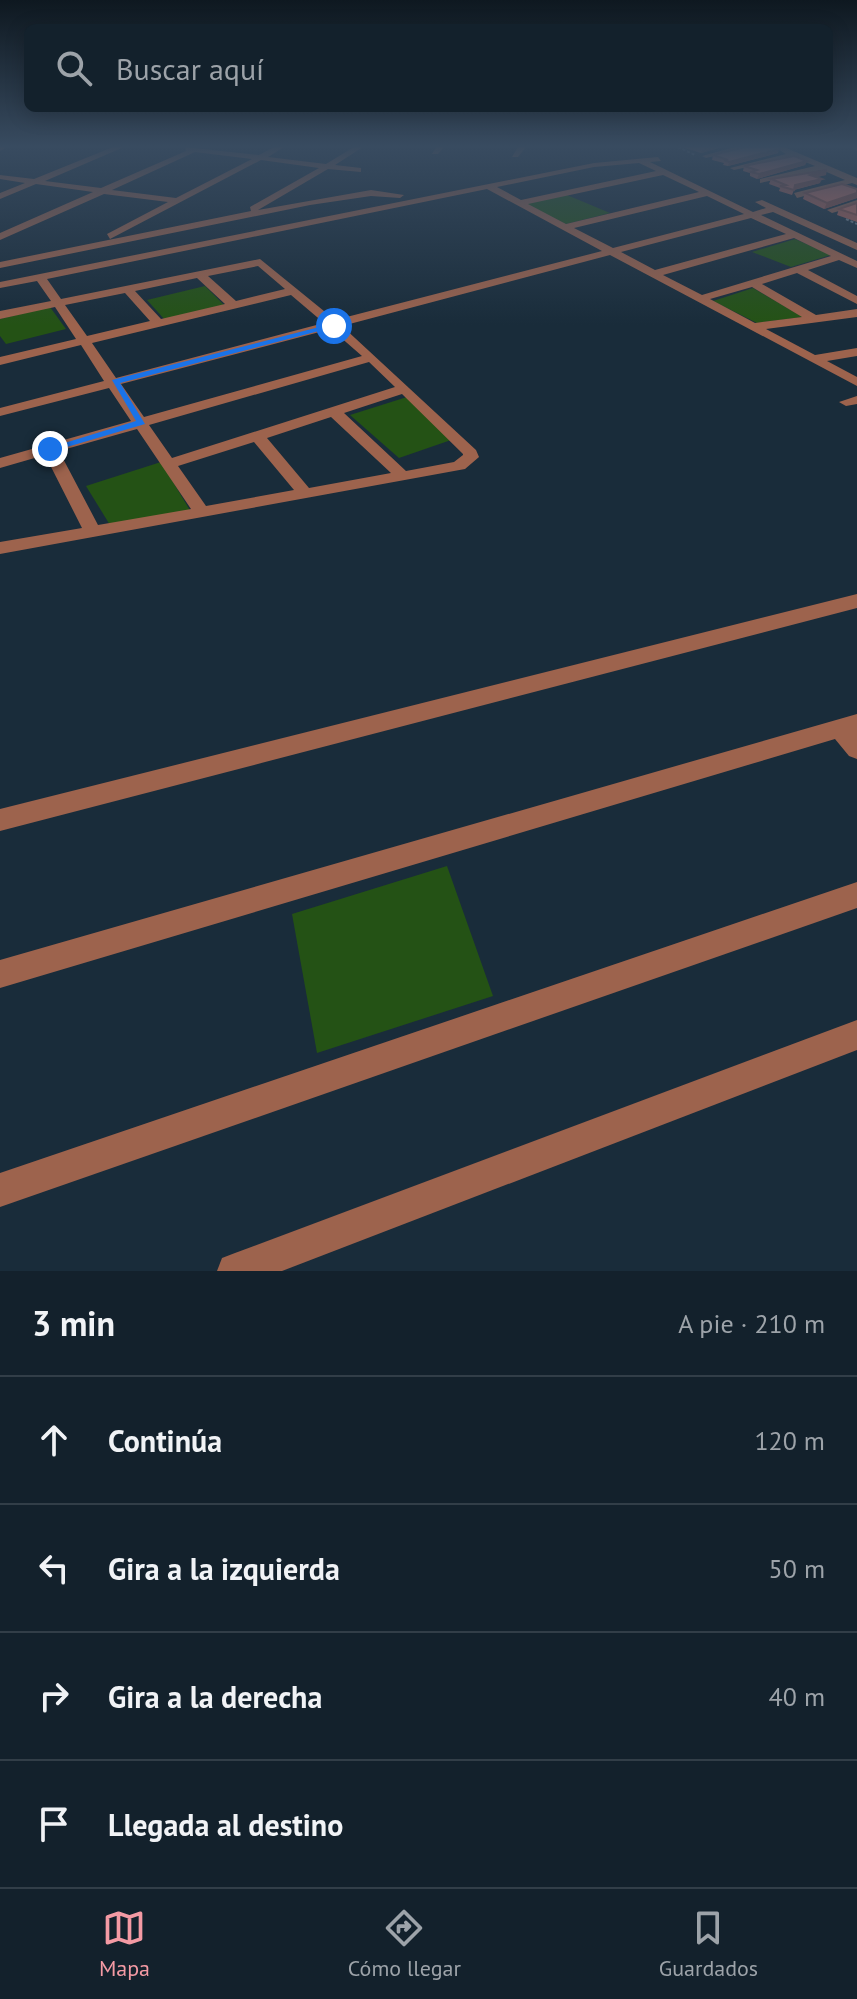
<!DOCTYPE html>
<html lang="es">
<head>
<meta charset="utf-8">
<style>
  :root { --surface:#13212c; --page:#202e38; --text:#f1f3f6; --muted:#9da3a9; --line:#323e48; --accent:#f49aa4 }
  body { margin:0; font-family:"PT Sans",sans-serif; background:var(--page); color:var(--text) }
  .stop { position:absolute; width:24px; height:24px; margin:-18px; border:6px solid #1a73e8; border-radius:50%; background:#fff }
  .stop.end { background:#1a73e8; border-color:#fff; box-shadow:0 2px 8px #0008 }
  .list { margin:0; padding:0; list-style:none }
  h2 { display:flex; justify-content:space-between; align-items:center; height:104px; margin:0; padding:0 32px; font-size:34px }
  h2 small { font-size:26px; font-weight:400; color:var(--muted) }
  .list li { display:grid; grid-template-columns:52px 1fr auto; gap:24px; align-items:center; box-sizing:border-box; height:128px; padding:0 32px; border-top:2px solid var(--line) }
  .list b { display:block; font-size:30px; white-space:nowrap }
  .list em { font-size:26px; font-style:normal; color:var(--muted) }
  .icon { flex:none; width:44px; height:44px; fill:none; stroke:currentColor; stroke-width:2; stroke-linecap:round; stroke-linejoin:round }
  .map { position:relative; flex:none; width:857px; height:1271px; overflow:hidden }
  .search { position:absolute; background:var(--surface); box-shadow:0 4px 20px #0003; left:24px; right:24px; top:24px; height:88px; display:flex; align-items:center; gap:20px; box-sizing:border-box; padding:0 28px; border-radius:12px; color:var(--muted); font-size:30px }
  .sheet { height:616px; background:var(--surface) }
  nav { display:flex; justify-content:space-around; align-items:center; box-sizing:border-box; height:112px; border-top:2px solid var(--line); background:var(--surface); font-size:22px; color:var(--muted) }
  nav a { display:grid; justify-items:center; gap:4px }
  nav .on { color:var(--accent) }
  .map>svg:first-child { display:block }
  .green { fill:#245215 }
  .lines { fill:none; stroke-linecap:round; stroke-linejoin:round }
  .path { stroke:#758491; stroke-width:2; stroke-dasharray:3 2; stroke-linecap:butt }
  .minor { fill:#9d634d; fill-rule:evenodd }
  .wall { fill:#b46256 }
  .shaded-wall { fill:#925046 }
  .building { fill:#d17264; stroke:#925046; stroke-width:2 }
  .route { fill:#1a73e8 }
</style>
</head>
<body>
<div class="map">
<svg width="857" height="1271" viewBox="0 0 857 1271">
  <rect width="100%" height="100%" fill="#192c3a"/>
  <g class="green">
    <path d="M567,195l43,18 -44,11 -40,-20z"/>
    <path d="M795,239l36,16 -40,12 -39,-15z"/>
    <path d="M205,286l19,19 -59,15 -18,-20z"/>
    <path d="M753,288l50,29 -46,6 -44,-22z"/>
    <path d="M50,307l16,22 -60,15 -6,-8v-17z"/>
    <path d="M407,397l47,42 -55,19 -49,-43z"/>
    <path d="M161,462l30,50 -81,13 -24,-39z"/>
    <path d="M447,866l46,130 -176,57 -25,-139z"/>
  </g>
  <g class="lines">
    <g class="path">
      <path d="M678,147l17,8"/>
      <path d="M846,219l11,5"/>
    </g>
    <g class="minor">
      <path d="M0,147h7l-7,4z"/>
      <path d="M113,147h11l-79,34 56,7 85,-37 -1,-4 74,8 15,-8h10l-16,10 58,7 28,-17h9l-28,18 26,3v4l-33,-3 -70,41 113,-20 33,5 -4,3 -29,-2 -61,9 -310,63v-6l251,-51 -1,-4 69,-39 -58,-8 -151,79 -3,-5 61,-32 -64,-8 -104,46v-7l93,-41 -57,-8 -36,15v-6l25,-10 -25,-4v-4l34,4zM195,152l57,7 -76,39 -64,-8z"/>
      <path d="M436,147h8l-6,7h-6z"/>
      <path d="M518,147h8l-8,10h-6z"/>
      <path d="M735,147h16l-45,11 -4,-2z"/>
      <path d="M774,147h10l73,31v7l-5,-2 -55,15 -3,-5 51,-13 -23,-10 -62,13v-4l55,-13 -22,-9 -59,13 -4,-2 56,-14z"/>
      <path d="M851,147h6v4z"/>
      <path d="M658,157l3,4 -11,1 103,50 13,-4 -11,-6 7,-2 95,43v7l-84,-38 -12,3 96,46v7l-18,-8 -31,10 49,26v8l-60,-31 -35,11 54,31 41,-6v8l-91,12 49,26 42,-7v8l-30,5 30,16v9l-247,-131 -268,71 134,124 3,7 -14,12 -465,85v-12l82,-14 -37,-73 -45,13v-10l131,-37 -22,-33 -109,28v-8l104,-27 -23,-36 -81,20v-8l76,-18 -21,-32 -55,12v-8l51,-10 -14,-20 -37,7v-6l594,-119zM639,163l17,8 -135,29 -24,-13 97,-20zM663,175l36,17 -133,32 -38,-20zM487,189l115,62 -267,69 -75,-61 -199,40 -14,-20zM707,196l37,18 -131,34 -39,-20zM751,218l35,16 -131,36 -34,-18zM794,238l37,18 -129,39 -39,-20zM258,266l27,23 -49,12 -28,-25zM197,278l28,26 -64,15 -26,-28zM752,287l50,30 -47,6 -45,-24zM125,293l25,28 -63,15 -22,-31zM291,295l33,28 -208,55 -24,-35zM331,329l31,27 -218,61 -23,-33zM369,362l26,25 -223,71 -23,-33zM402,394l61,60v1l-9,7 -48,9 -62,-58zM331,417l60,56 -82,15 -42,-50zM137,429l54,80 -93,16 -39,-74zM254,442l40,48 -88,16 -28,-40z"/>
      <path d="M857,200v6l-25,7 -5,-3z"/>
      <path d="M857,396v8l-11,2 -7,-4z"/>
      <path d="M857,594v14l-857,223v-22z"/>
      <path d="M857,714v45l-8,-3 -14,-17 -835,249v-28z"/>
      <path d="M857,882v26l-857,299v-34z"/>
      <path d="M857,1020v30l-575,221h-65l5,-13 13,-5z"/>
    </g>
  </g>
  <g class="wall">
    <path d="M682,147h40l-21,6z"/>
    <path d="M778,153l-50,13 -5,-1 1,-2 -12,-3 1,-5z"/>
    <path d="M807,161l-2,4 -48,14 -7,-3v-3l-7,-2 1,-5z"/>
    <path d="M826,175l-9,2 3,6 -26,7 -2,5 -13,-4 1,-3 -11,-4 2,-5z"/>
    <path d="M857,189v9l-33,11 -21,-10 2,-6z"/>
    <path d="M857,203v19l-20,-7 2,-6z"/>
  </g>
  <g class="shaded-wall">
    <path d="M707,147h15l-21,6 1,-4z"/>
    <path d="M779,149l-1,4 -50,13 1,-4z"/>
    <path d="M807,161l-2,4 -48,14 2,-5z"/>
    <path d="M827,170l-1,5 -18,4 2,-4z"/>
    <path d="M822,179l-2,4 -27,7 2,-5z"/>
    <path d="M857,193v5l-33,11 3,-6z"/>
  </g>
  <g class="building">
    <path d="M745,147h30l4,2 -50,13 -5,-2h4l-15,-5z"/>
    <path d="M794,156l13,5 -48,13 -8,-2 6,-2 -13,-4z"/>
    <path d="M827,170l-17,5 12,4 -27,6 -1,5 -14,-4 6,-1 -15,-6z"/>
    <path d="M842,184l15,5v4l-30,10 -22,-10z"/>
    <path d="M857,203v12l-18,-6z"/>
  </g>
  <linearGradient id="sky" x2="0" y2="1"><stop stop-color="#0e1820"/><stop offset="0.45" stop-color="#384b60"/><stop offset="1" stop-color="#384b60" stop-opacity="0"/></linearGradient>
  <rect width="857" height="325" fill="url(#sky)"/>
  <path class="route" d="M331,324l7,2 -218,57 25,41 -95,28 -5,-3 91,-28 -24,-41z"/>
</svg>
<div class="stop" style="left:334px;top:326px"></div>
<div class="stop end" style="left:50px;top:449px"></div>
<div class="search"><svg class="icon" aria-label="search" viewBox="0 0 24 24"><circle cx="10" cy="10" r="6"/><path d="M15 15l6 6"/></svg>Buscar aquí</div>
</div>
<section class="sheet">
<h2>3 min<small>A pie · 210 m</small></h2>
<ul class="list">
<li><svg class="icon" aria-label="ahead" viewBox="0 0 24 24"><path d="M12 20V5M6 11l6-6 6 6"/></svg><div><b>Continúa</b></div><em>120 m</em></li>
<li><svg class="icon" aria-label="left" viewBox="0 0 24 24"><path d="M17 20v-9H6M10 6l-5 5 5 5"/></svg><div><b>Gira a la izquierda</b></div><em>50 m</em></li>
<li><svg class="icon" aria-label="right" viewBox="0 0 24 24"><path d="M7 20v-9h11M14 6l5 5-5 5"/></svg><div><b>Gira a la derecha</b></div><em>40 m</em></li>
<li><svg class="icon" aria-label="arrive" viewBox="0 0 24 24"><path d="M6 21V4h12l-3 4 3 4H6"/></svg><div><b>Llegada al destino</b></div></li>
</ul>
</section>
<nav>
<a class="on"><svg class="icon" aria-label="map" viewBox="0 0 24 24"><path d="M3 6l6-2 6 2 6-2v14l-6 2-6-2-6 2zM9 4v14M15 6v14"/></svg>Mapa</a>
<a><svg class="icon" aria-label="directions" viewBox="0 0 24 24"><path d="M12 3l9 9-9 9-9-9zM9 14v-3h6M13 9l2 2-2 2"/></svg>Cómo llegar</a>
<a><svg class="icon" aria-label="saved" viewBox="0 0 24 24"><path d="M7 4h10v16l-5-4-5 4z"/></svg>Guardados</a>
</nav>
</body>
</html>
